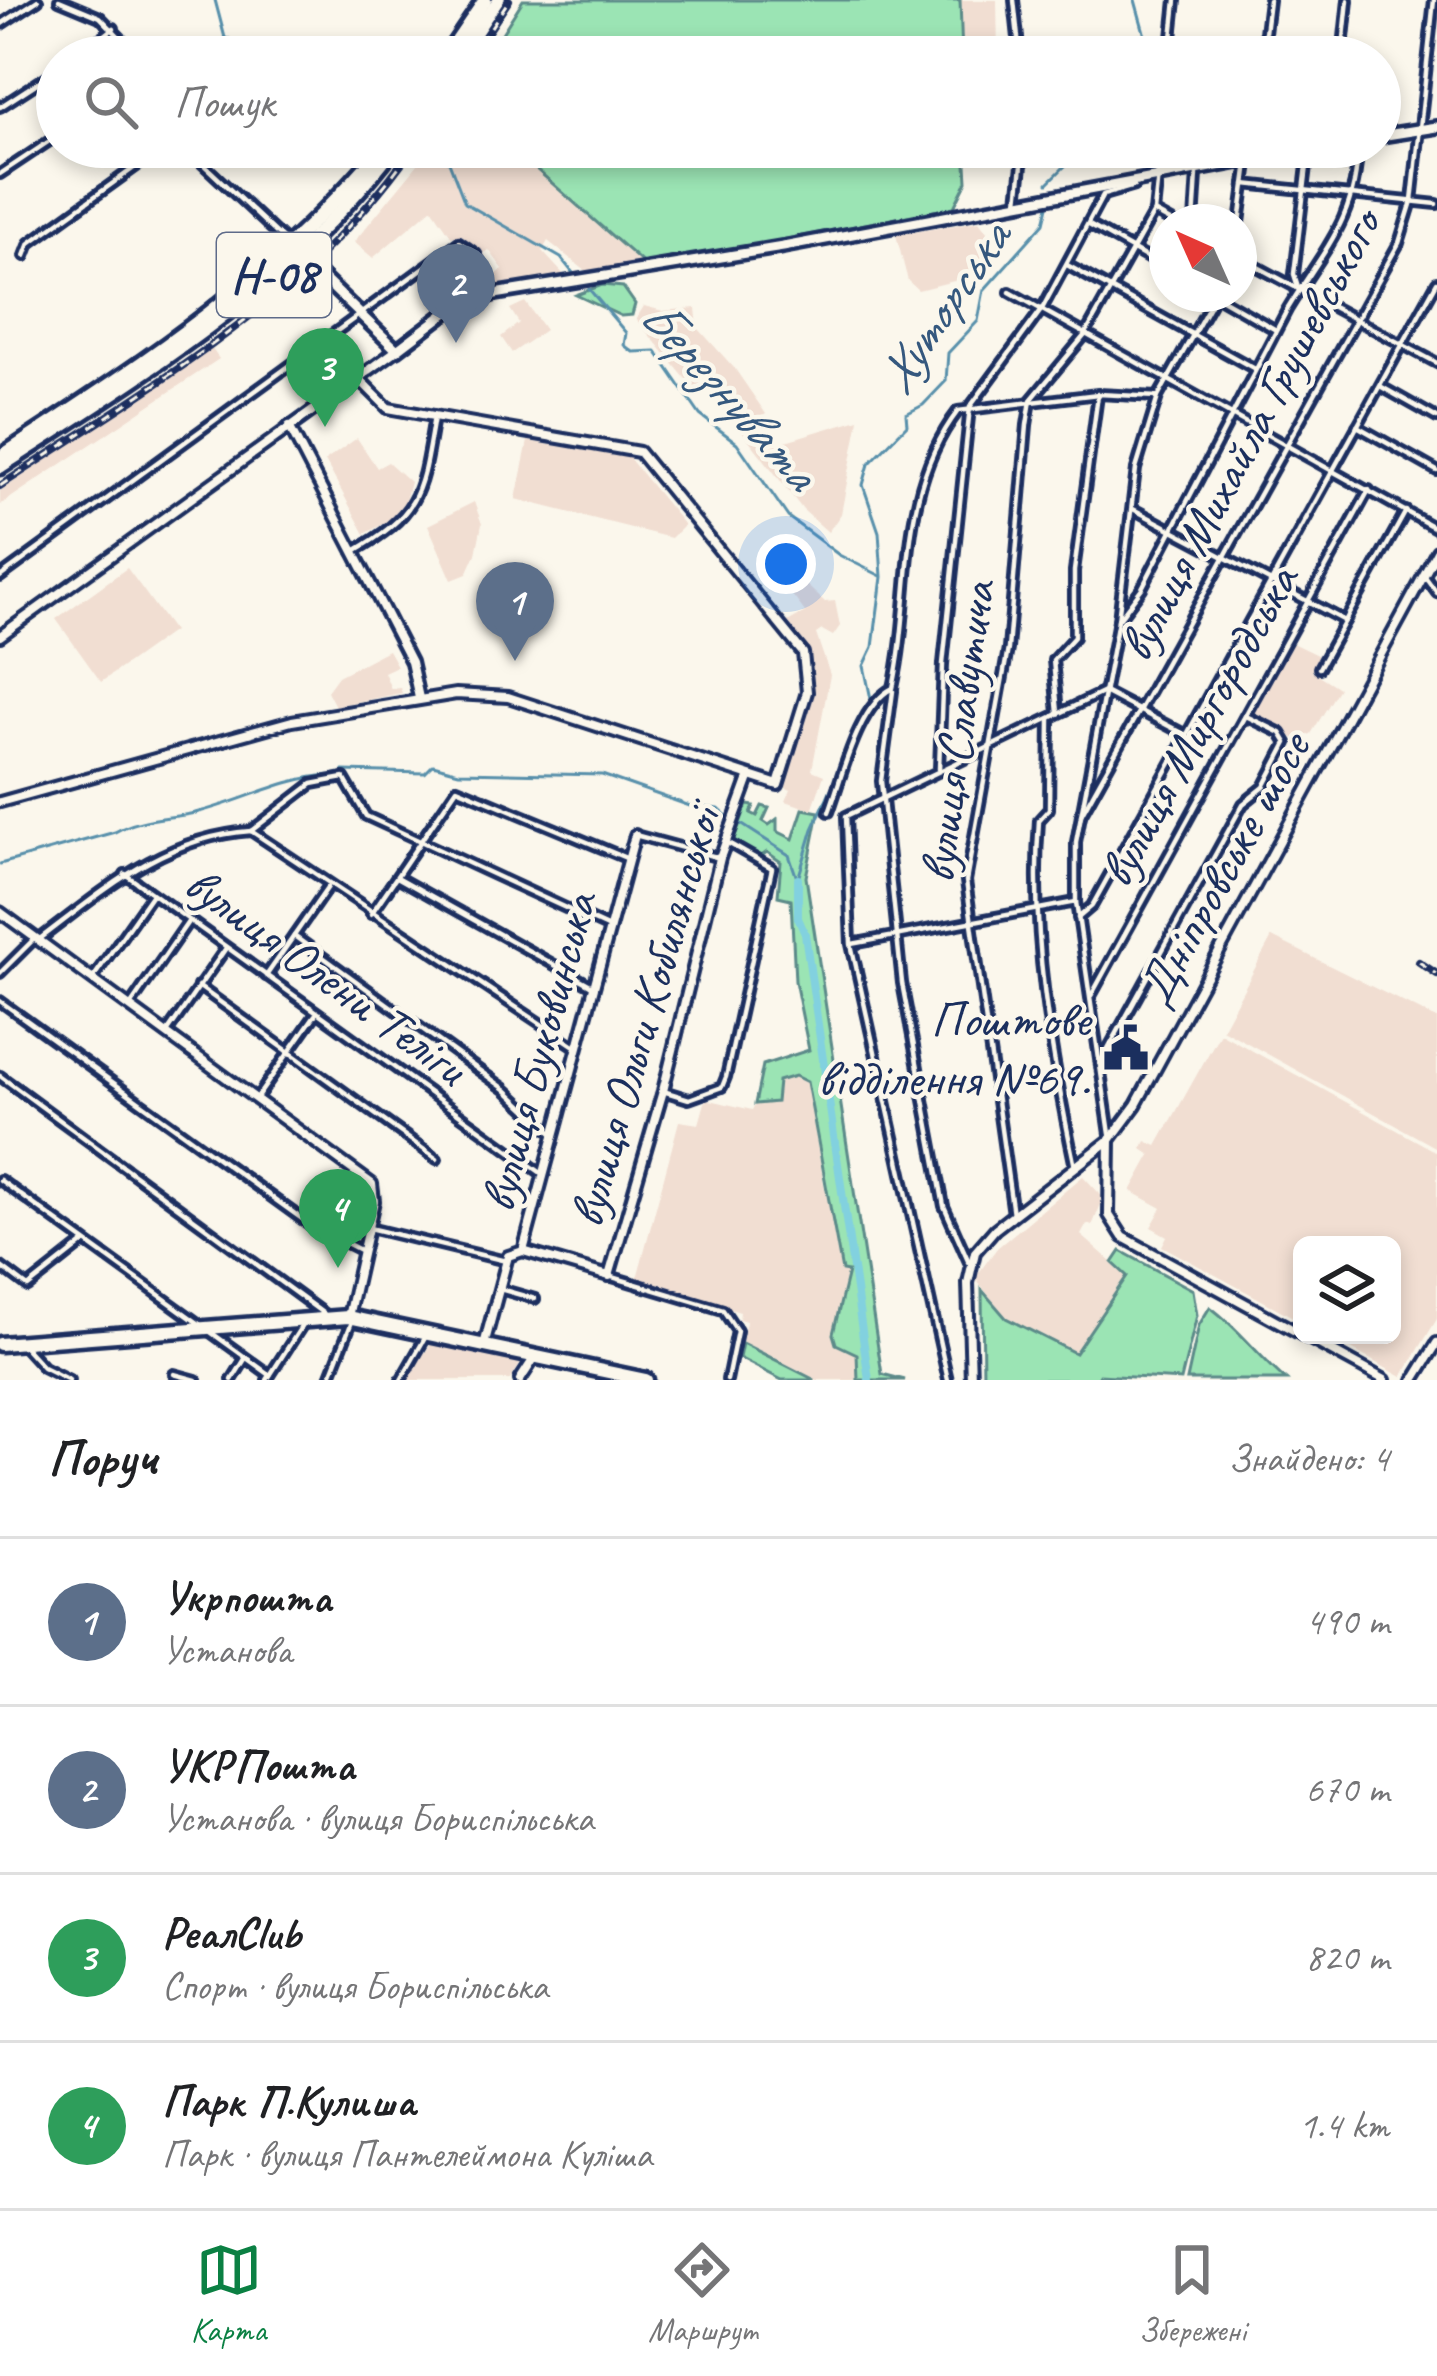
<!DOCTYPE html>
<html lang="uk">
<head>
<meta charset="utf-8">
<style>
  :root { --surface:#fff; --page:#f2f2f2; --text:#202124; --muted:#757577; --line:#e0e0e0; --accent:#0b8043 }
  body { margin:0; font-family:Caveat,sans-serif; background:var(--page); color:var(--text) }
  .controls { position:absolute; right:36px; bottom:36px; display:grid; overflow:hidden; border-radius:18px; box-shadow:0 6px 18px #0003 }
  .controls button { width:108px; height:108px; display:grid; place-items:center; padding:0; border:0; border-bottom:3px solid var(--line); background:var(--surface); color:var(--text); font:60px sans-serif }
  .compass { position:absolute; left:1149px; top:204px; width:108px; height:108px; border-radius:50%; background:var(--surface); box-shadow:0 6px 18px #0003; rotate:315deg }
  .you { position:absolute; left:786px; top:564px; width:42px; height:42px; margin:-30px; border:9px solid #fff; border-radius:50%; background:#1a73e8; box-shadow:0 0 0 18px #1a73e833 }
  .badge { display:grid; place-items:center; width:78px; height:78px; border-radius:50%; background:var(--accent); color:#fff; font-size:39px; font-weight:700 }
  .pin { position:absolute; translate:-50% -99px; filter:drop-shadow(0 3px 6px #0008) }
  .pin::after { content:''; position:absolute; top:63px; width:42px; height:36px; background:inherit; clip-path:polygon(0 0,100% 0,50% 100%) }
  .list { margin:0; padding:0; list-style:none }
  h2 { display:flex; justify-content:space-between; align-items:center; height:156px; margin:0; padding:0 48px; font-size:51px }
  h2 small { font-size:39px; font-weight:400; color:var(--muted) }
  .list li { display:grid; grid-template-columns:78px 1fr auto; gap:36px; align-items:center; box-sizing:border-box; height:168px; padding:0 48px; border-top:3px solid var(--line) }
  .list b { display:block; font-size:45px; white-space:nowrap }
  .list p { margin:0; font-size:39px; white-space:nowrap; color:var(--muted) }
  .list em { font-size:39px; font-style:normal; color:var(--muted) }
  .icon { flex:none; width:66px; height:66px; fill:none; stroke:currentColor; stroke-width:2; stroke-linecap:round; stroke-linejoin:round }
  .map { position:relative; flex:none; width:1437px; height:1380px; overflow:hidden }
  .search { position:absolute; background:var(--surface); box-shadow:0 6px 18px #0003; left:36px; right:36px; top:36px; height:132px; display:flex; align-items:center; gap:30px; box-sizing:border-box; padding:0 42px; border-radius:66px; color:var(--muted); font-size:45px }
  .sheet { height:828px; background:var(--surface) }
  nav { display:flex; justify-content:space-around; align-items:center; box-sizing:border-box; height:168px; border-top:3px solid var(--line); background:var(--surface); font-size:33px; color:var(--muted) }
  nav a { display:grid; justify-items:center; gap:6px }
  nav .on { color:var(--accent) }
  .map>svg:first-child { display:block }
  .built { fill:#f1ded2 }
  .green { fill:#9be4b4; stroke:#5b8a89; stroke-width:3 }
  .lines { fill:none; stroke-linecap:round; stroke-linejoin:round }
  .stream { stroke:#5990ab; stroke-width:3 }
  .river { stroke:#82d1df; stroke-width:8 }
  .minor-casing { stroke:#1b2f5e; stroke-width:14 }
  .tertiary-casing { stroke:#1b2f5e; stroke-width:16 }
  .secondary-casing { stroke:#1b2f5e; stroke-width:18 }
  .primary-casing { stroke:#1b2f5e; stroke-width:21 }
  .minor { stroke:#fbf7ec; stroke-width:4.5 }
  .tertiary { stroke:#fbf7ec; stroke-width:8 }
  .secondary { stroke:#fbf7ec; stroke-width:9 }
  .primary { stroke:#fbf7ec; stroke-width:12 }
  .rail-casing { stroke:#1b2f5e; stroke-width:8 }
  .rail { stroke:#fbf7ec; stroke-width:3; stroke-dasharray:9; stroke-linecap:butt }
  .labels { text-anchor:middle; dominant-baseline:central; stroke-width:9; stroke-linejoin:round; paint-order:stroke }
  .shield { fill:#fbf7ec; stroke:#5e6b89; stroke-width:3 }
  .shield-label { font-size:48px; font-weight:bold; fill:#1b2f5e }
  .street-label { font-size:51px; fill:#1b2f5e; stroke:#fbf7ec }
  .poi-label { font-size:51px; fill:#1b2f5e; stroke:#fbf7ec; text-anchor:end }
  .water-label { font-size:54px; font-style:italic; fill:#35587e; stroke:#fbf7ec }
</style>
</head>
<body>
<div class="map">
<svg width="1437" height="1380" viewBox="0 0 1437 1380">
  <rect width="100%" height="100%" fill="#fbf7ec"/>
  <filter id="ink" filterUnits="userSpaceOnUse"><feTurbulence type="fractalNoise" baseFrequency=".00833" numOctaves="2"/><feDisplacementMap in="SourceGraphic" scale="24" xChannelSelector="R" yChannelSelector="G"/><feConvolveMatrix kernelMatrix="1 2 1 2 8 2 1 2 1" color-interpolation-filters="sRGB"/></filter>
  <g filter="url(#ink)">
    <g class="built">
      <path d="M960,0h37l1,57h-36z"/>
      <path d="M432,147h79l135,119 -59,6 -39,-31 -6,10 24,26 -68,13 -5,-12 10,-9 -14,-19 -9,6 -18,-21 -10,2 -20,-29 -59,50 -19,-16z"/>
      <path d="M979,221l12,16 2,15 -7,21 -68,17 -10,-9 -12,-46z"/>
      <path d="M525,302l20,28 -33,23 -11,-16 18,-14 -9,-14z"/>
      <path d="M644,306l19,5 33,-3 2,20 37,41 31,45 -7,5 20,24 80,-24 -18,95 -13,18 -25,-22 -61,-79 11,-10 -7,-5 -15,6 -22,-33 -9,7 -64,-77z"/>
      <path d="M212,349l7,10 -219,146v-14z"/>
      <path d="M357,438l20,30 11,-6 22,20 -8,31 -37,21 -40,-73z"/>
      <path d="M528,441l101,17 55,67 -13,13 -155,-39z"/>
      <path d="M474,502l8,22 -6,30 -9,20 -15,6 -24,-55z"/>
      <path d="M127,568l46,63 -72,51 -45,-63z"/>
      <path d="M792,572l33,30 10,-1 5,25 -7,10 -11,-6 -6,4 14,41 -18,95 12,5 -12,35 -26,-9 5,-11 -10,-5 29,-94 -7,-44 -19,-23 21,-12 -26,-34z"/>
      <path d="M1292,643l29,14 -9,14 27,17 -28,46 -15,5 -44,-22z"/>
      <path d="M388,650l9,16 -13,6 7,17 9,-1 2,5 -67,13 -8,-15 11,-15z"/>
      <path d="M1272,937l165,82v129l-215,-119z"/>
      <path d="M1220,1033l217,119v167l-35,58 -76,-42h66v-90h-90v77l-140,-76 5,-10 -16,-9 11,-19 -31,-17 20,-36 -9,-6 4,-8 11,5z"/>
      <path d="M795,1076l12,6 17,103 15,51 3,35h6l-11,73 20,10 1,26h-43l-73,-37 4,-22 -7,-2 1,-7 -104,-30 43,-161 20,3 7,-25 46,11 3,-6 21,-2 1,-21z"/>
      <path d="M1083,1176l17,18 1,10 -9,22 -5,-2 -6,11 46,40 -52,79 -69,-36 -31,-40 22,-30z"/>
      <path d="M433,1341l91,17 -14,22h-104z"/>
    </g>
    <g class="green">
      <path d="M523,0h437l2,57h-475z"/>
      <path d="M511,147h454l2,34 -13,26 -308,59z"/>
      <path d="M602,285l21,2 12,17 -3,11 -11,1 -45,-21z"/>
      <path d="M747,805l7,1 -3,7 6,3 5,-10 7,2 -6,13 6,4 8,-6v12l16,8 10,-30 16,3 -13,65 76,497 23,6h-47l-1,-26 -21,-10 -3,-10 15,-62 -6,-1 -35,-189 -12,-6 -17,5 -2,21 -21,2 8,-39 46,-15 -14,-69 -4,-82 -13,-3 3,-34 -14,-10 -7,5 -28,-13z"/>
      <path d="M1121,1251l72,39 4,25 -16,65 -81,-5 -3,5h-114l-1,-90 24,28 69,35 52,-77 -14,-13z"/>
      <path d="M1210,1307c29,21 48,49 76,73h-99l12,-55z"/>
      <path d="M742,1343l73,37h-33l-43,-22z"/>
    </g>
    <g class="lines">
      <g class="stream">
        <path d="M215,0l10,38 76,19"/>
        <path d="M1135,0l10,36 -1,21"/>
        <path d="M434,147l15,15 16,41 96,55 12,15"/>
        <path d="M1048,183l36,-36"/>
        <path d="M589,289l37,44 -2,12 9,7 23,-1 44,64 37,28 51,74 51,38 42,21"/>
        <path d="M343,771l82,2 8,-8 26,7 143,3 88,31 29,3 10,9"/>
        <path d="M738,822l51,33 9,26"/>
        <path d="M0,864l115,-32c24,-14 50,-13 80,-19 47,-11 89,-36 137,-38"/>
        <path d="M798,879l15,-50 58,-130 -7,-33 9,-19 9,-70 -3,-45 -16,-47 6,-21 38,-39 -1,-11 17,-9 23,-24 2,-28 30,-32 6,-31 60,-67 4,-17"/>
      </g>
      <path class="river" d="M798,879v39l7,16 64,446"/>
      <g class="minor-casing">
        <g id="minor">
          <path d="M59,0l41,17 39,40"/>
          <path d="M1014,0l6,57"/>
          <path d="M0,25l38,-25"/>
          <path d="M77,57l37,-29"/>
          <path d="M1170,57l6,-57"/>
          <path d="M1262,57l7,-57"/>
          <path d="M1342,57l6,-57"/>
          <path d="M0,107l57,-37"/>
          <path d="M185,147l103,97"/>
          <path d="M0,174l57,-38"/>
          <path d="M1245,184l192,20"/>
          <path d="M1018,201l6,-54"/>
          <path d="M1154,212l18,10"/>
          <path d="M1194,222l3,-48"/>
          <path d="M1089,225l78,44"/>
          <path d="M1239,230l11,-83"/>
          <path d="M25,256l5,-13 133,-96"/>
          <path d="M1239,257l198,106"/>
          <path d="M1067,265l188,104"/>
          <path d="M1299,290l-5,-16 15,-125"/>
          <path d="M1010,292l427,237"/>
          <path d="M1213,294l63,36"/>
          <path d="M1380,386l57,32"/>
          <path d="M1357,426l80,45"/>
          <path d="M1133,509l212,112"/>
          <path d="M353,552c70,-40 68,-61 81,-135"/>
          <path d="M1424,575l13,18"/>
          <path d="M0,577l459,-335 17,12 19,40"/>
          <path d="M1118,620l24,-32 145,-278c36,-60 69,-89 71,-163"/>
          <path d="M1319,668l87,-157"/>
          <path d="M893,691l-12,90 21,202 42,223 25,56"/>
          <path d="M1058,713l-5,-53 21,-23v-66l24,-176"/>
          <path d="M1050,719l-1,90 -10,11c-9,116 12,233 36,347"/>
          <path d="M939,769l4,-105 27,-257 72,-98 61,-114 31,-9"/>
          <path d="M829,812c13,-35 29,-107 64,-124 21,-94 3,-196 65,-277l140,-17 60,3"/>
          <path d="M1081,815l318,-572 13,-42 22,-201"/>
          <path d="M251,831l61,-47 32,-6 22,38 243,112"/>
          <path d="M251,831l325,216"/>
          <path d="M635,835l85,23"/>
          <path d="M125,874l419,301"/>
          <path d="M397,877l197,110"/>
          <path d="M371,914l86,-126 169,70"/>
          <path d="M1078,918l14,-12 345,-624"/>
          <path d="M294,936l211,153 49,46"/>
          <path d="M41,938c66,-50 123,-101 210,-107"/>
          <path d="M852,944l224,-42"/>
          <path d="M0,973l34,-34"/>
          <path d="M266,976l62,-89"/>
          <path d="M93,978l59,-84"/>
          <path d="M198,986l239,173"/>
          <path d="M1091,996l278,-506"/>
          <path d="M0,1001l309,223 53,27"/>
          <path d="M130,1006l58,-84"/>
          <path d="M166,1034l60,-86"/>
          <path d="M1100,1064l143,-260 21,-17 23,-44 -6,-10 -35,-17"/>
          <path d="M0,1076l324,238"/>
          <path d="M663,1091l26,8 33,-12 4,-10 46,-209 -44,-25"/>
          <path d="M256,1099l59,-84"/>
          <path d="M1110,1134l-34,-232v-60l42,-222 18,-151 22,-72 58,-103"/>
          <path d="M0,1180l270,195"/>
          <path d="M1013,1214l-47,-333 42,-232 19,-224 4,-25 54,-65 69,-123 7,-65"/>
          <path d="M369,1228l137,33"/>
          <path d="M0,1266l28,21 57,-45"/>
          <path d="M609,1276l114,34 14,21 -10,49"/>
          <path d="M500,1289l35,10"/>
          <path d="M22,1344l21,23 26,13"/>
          <path d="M174,1374l22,6"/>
          <path d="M232,1380l13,-21"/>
          <path d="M267,1380l36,-56"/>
          <path d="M329,1380l24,-61"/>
          <path d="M401,1380l24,-42"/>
          <path d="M948,1380l-97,-436 -5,-128 258,-124 84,44"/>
        </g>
      </g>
      <g class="tertiary-casing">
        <g id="tertiary">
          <path d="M289,426l122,236 8,36"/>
          <path d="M0,636l397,-286"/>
          <path d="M0,802l292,-81 164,-27 52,3 270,88 29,-93 -4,-39 -164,-201 -251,-44 -31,-31"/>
          <path d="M0,912l372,272 2,17 -26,116"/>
          <path d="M1110,1140l-1,75 14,22 262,143"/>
          <path d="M523,1251l86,25 54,-185 57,-233 29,-80"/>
          <path d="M484,1345l24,-89 15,-5 112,-416"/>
          <path d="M520,1380l15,-23"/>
          <path d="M971,1380l-3,-97 7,-31 20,-23 115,-89 26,-35 301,-554"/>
          <path d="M1414,1380l23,-37"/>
        </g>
      </g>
      <g class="secondary-casing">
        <g id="secondary">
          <path d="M1380,136l57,-9"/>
          <path d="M298,254l99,96 54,-41 44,-15 288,-47 536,-100"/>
        </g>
      </g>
      <g class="primary-casing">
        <g id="primary">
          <path d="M446,57l39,-57"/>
          <path d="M459,57l40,-57"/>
          <path d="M0,457c148,-97 266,-172 383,-310"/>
          <path d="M0,467c143,-93 290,-181 394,-320"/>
          <path d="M0,1344l348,-27 298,63"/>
        </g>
      </g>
      <use href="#minor" class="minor"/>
      <use href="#tertiary" class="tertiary"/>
      <use href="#secondary" class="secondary"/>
      <use href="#primary" class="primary"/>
      <g class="rail-casing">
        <g id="rail">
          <path d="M471,57l38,-57"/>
          <path d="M0,486c150,-99 309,-188 413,-339"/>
          <path d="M1419,962l18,12"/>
        </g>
      </g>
      <use href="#rail" class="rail"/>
    </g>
  </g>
  <defs>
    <g id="civic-bare" transform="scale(3.6)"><path d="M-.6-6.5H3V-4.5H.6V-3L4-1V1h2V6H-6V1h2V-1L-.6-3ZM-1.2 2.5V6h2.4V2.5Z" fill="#1b2f5e" stroke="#fbf7ec" stroke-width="2.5" paint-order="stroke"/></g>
  </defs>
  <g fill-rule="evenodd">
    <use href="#civic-bare" x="1126" y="1048"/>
  </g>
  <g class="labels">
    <rect class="shield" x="217" y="233" width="114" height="84" rx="9"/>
    <g class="shield-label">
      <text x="274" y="275">Н-08</text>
    </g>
    <g class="street-label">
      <text transform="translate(1249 435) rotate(-62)">вулиця Михайла Грушевського</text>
      <text transform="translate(1198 726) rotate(-61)">вулиця Миргородська</text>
      <text transform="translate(957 732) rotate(-82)">вулиця Славутича</text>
      <text transform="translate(1223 869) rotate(-61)">Дніпровське шосе</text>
      <text transform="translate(326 975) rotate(36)">вулиця Олени Теліги</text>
      <text transform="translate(644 1017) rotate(-74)">вулиця Ольги Кобилянської</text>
      <text transform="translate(538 1052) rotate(-75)">вулиця Буковинська</text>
    </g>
    <g class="poi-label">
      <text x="1090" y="1019">Поштове<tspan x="1090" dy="59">відділення №69.</tspan></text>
    </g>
    <g class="water-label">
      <text transform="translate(943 307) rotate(-56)">Хуторська</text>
      <text transform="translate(729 393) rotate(48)">Березнувата</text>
    </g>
  </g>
</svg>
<div class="controls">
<button><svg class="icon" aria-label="layers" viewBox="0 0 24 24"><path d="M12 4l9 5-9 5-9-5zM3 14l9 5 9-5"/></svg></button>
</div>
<svg class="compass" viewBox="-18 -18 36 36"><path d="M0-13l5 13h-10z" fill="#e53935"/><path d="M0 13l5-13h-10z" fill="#757577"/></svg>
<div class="you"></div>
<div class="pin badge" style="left:515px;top:661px;background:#5c6f8a">1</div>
<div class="pin badge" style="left:456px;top:343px;background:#5c6f8a">2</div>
<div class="pin badge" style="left:325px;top:427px;background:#2e9e5b">3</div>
<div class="pin badge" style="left:338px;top:1268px;background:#2e9e5b">4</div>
<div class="search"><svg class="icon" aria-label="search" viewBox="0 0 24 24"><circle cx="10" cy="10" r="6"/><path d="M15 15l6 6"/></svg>Пошук</div>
</div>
<section class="sheet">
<h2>Поруч<small>Знайдено: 4</small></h2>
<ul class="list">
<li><span class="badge" style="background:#5c6f8a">1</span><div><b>Укрпошта</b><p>Установа</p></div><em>490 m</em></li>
<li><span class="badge" style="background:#5c6f8a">2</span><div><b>УКРПошта</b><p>Установа · вулиця Бориспільська</p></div><em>670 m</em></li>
<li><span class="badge" style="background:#2e9e5b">3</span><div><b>РеалClub</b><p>Спорт · вулиця Бориспільська</p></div><em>820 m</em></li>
<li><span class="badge" style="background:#2e9e5b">4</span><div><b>Парк П.Кулиша</b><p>Парк · вулиця Пантелеймона Куліша</p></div><em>1.4 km</em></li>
</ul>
</section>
<nav>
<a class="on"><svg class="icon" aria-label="map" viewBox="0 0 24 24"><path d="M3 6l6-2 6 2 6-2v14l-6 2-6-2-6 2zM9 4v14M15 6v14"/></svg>Карта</a>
<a><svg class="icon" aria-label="directions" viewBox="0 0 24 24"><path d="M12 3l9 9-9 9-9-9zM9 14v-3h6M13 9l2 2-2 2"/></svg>Маршрут</a>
<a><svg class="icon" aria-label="saved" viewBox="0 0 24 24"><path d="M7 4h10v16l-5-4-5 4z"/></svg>Збережені</a>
</nav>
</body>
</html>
